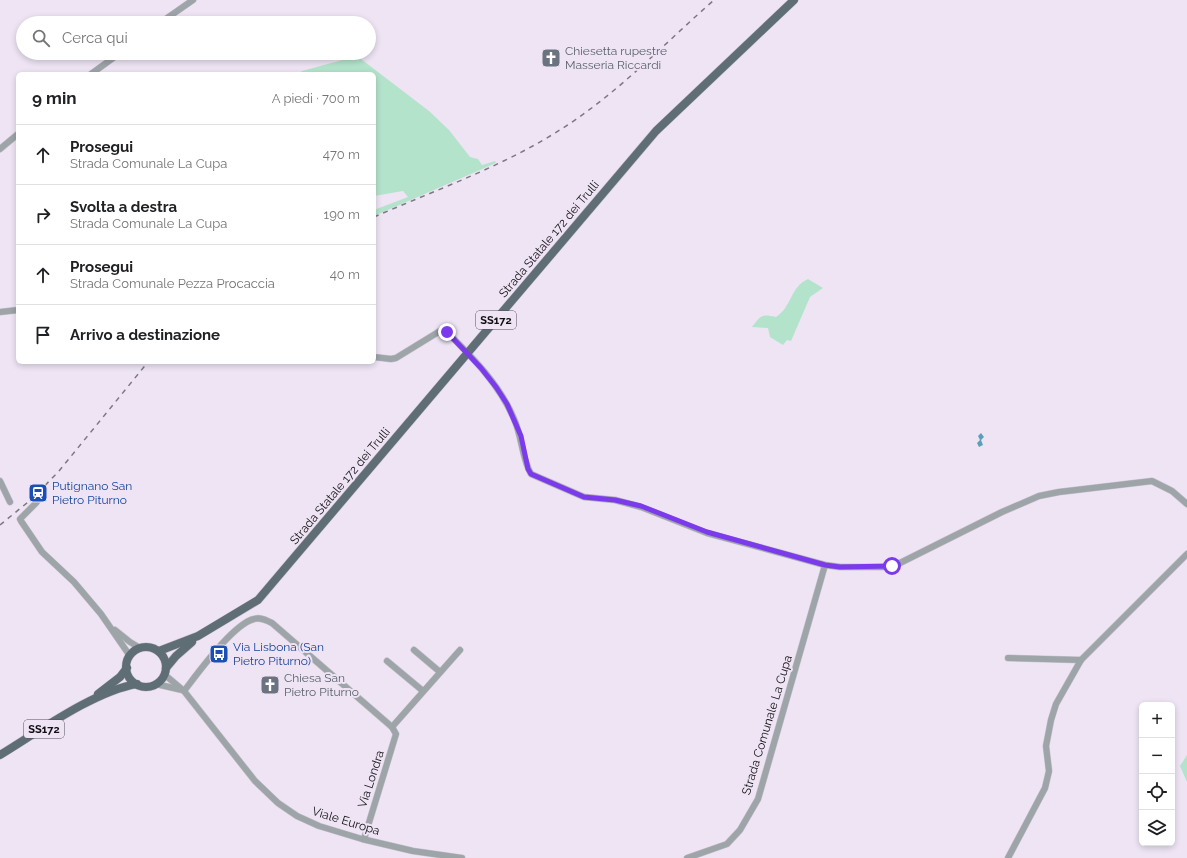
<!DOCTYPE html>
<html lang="it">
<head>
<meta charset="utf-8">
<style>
  :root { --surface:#fff; --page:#f6f6f6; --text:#202124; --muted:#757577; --line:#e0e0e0 }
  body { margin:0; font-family:Raleway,sans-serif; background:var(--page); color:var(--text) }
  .controls { position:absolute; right:12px; bottom:12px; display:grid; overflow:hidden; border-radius:6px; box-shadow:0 2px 6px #0003 }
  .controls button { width:36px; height:36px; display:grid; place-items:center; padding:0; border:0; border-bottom:1px solid var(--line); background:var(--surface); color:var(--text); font:20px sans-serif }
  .stop { position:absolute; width:12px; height:12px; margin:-9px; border:3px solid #7c3aed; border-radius:50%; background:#fff }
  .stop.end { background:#7c3aed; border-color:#fff; box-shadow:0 1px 4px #0008 }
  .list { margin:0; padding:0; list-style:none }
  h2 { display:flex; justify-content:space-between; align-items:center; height:52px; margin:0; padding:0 16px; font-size:17px }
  h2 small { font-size:13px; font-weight:400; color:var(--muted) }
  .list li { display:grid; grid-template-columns:26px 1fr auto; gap:12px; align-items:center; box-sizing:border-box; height:60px; padding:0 16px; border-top:1px solid var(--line) }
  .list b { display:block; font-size:15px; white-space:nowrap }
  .list p { margin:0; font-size:13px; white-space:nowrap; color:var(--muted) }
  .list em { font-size:13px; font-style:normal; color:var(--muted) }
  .icon { flex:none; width:22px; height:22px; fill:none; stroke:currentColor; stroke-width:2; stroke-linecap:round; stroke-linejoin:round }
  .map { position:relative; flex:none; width:1187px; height:858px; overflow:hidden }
  .search { position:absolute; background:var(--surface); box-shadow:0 2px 6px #0003; left:16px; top:16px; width:360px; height:44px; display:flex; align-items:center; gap:10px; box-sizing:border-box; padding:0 14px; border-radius:22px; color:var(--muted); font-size:15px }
  .panel { position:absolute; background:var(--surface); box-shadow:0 2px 6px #0003; left:16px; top:72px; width:360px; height:292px; border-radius:6px }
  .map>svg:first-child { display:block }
  .green { fill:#b4e3cb }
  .water { fill:#5c9fb8 }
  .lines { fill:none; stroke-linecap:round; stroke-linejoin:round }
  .minor-casing { stroke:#cbc2d0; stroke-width:7 }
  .major-casing { stroke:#cbc2d0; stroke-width:9 }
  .minor { stroke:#9da5a9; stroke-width:6 }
  .major { stroke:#5f6d75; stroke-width:8 }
  .rail { stroke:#7e7782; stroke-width:1.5; stroke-dasharray:5 5; stroke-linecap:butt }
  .route { stroke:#7c3aed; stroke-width:5 }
  .labels { text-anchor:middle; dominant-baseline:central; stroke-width:4; stroke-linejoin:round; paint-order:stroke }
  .shield { fill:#eee4f4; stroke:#544f57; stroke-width:1 }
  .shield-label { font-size:11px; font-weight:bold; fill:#120f14 }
  .worship-label { font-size:12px; fill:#5b616d; stroke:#eee4f4; text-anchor:start }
  .street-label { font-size:12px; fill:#120f14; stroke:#eee4f4 }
  .transit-label { font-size:12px; fill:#164399; stroke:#eee4f4; text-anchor:start }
</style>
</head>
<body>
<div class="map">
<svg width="1187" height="858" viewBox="0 0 1187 858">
  <rect width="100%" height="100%" fill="#eee4f4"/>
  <g class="green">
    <path d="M357,56l72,55 20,19 21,27 8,2 4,6 13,-4 1,2 -122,53v-6l34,-13 -5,-6 -29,5v-122h-76l4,-3z"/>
    <path d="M808,279l15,9 -13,9 -19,44 -4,-1 -4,5 -13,-8 -2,-9 -16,-1c9,-12 9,-13 24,-10 16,-10 14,-30 32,-38z"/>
    <path d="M1187,755v27l-7,-16z"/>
  </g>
  <path class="water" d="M981,433l3,4 -3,3 2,5 -4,2 -2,-4 3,-3 -2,-4z"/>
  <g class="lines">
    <g class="minor-casing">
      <g id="minor">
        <path d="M160,23l33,-23"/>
        <path d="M91,74l29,-21"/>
        <path d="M0,149l18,-15"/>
        <path d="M0,312l18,-2"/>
        <path d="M374,357l17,2 5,-1 44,-27 7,1c26,26 53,53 67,87 8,17 8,40 17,55l53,23 31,3 26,7 66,26 118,32 15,2h52l110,-55 37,-16 20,-4 93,-11 20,10 15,13"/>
        <path d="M0,481l10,21"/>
        <path d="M39,499l-3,4 -16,16 1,2 21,31 32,30 27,32 29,42"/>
        <path d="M115,630l15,12 10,6"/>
        <path d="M414,650l26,22"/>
        <path d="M1008,658l73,2"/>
        <path d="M387,661l36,30"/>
        <path d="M165,675l19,16 71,90 23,22 19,13 22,10 43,13 51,12 49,7"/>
        <path d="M156,684l26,6"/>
        <path d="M184,691c14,-18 49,-67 70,-72 6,-2 12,1 18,4l120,104 4,7 -32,105"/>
        <path d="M392,727l68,-77"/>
        <path d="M687,858l40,-14 13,-14 18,-31 67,-234"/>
        <path d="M1008,858l37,-70 4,-17 -3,-25 5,-26 5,-16 25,-44 106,-106"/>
      </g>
    </g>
    <g class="major-casing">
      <g id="major">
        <circle cx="146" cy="667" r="20"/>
        <path d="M159,651l39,-15 60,-36 398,-469 138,-131"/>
        <path d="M166,668l10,-12 16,-14"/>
        <path d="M98,694l22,-17 7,-9"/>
        <path d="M0,755c38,-23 94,-64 137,-71"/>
      </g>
    </g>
    <use href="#minor" class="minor"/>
    <use href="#major" class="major"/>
    <g class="rail">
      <path d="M374,217c64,-28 133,-52 192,-91 54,-35 99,-83 148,-126"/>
      <path d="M0,525l33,-27 26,-27 89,-109"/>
    </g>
  </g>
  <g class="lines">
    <path class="route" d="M447,332l34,36 15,19 11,17 14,32 7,33 3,5 53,23 31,3 26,6 66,26 118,33 15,2 52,-1"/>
  </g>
  <defs>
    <g id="church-square" transform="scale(1)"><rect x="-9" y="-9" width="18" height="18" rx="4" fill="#6b7280" stroke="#eee4f4"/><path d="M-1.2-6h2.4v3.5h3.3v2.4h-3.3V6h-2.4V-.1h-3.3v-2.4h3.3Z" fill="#fff"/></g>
    <g id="station-square" transform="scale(1)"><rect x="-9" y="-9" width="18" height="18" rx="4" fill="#1a4fb4" stroke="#eee4f4"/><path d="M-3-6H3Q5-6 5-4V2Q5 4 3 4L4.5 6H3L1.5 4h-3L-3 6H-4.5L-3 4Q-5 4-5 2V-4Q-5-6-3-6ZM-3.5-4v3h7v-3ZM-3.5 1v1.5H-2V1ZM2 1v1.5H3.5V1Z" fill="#fff"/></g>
    <g id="bus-square" transform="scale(1)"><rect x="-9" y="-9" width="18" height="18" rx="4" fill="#1a4fb4" stroke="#eee4f4"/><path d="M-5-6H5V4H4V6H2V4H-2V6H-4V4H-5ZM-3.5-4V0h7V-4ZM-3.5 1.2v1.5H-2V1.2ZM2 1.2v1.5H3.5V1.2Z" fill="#fff"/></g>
  </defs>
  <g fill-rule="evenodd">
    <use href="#church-square" x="551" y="58"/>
    <use href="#station-square" x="38" y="493"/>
    <use href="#bus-square" x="219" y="654"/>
    <use href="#church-square" x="270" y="685"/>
  </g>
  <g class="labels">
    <g class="shield">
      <rect x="476" y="311" width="40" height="18" rx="3"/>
      <rect x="24" y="720" width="40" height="18" rx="3"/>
    </g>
    <g class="shield-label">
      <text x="496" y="320">SS172</text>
      <text x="44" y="729">SS172</text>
    </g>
    <g class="worship-label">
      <text x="565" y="51">Chiesetta rupestre<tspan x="565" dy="14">Masseria Riccardi</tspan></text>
      <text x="284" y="678">Chiesa San<tspan x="284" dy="14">Pietro Piturno</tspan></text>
    </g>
    <g class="street-label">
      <text transform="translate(549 239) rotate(-50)">Strada Statale 172 dei Trulli</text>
      <text transform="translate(340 486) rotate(-50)">Strada Statale 172 dei Trulli</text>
      <text transform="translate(767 725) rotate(-73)">Strada Comunale La Cupa</text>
      <text transform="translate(371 779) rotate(-72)">Via Londra</text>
      <text transform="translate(346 821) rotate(17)">Viale Europa</text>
    </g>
    <g class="transit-label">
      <text x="52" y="486">Putignano San<tspan x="52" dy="14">Pietro Piturno</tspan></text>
      <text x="233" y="647">Via Lisbona (San<tspan x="233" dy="14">Pietro Piturno)</tspan></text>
    </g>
  </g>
</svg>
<div class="controls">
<button>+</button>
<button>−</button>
<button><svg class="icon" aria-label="locate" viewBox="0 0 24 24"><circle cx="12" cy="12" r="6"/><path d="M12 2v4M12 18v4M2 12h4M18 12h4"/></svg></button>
<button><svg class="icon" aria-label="layers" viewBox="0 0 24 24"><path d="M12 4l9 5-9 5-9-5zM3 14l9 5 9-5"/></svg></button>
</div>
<div class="stop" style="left:892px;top:566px"></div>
<div class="stop end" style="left:447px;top:332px"></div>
<div class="search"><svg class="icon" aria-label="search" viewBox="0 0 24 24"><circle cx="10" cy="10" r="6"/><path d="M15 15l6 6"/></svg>Cerca qui</div>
<section class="panel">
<h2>9 min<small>A piedi · 700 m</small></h2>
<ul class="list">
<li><svg class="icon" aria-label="ahead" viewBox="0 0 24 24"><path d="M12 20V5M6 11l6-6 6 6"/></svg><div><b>Prosegui</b><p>Strada Comunale La Cupa</p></div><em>470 m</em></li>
<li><svg class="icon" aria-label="right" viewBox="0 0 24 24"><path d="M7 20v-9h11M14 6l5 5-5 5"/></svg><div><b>Svolta a destra</b><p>Strada Comunale La Cupa</p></div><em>190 m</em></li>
<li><svg class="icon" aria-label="ahead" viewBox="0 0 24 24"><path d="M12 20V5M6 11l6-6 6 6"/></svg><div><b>Prosegui</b><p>Strada Comunale Pezza Procaccia</p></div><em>40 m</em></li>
<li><svg class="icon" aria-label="arrive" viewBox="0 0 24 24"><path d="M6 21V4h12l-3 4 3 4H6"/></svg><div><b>Arrivo a destinazione</b></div></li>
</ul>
</section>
</div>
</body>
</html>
